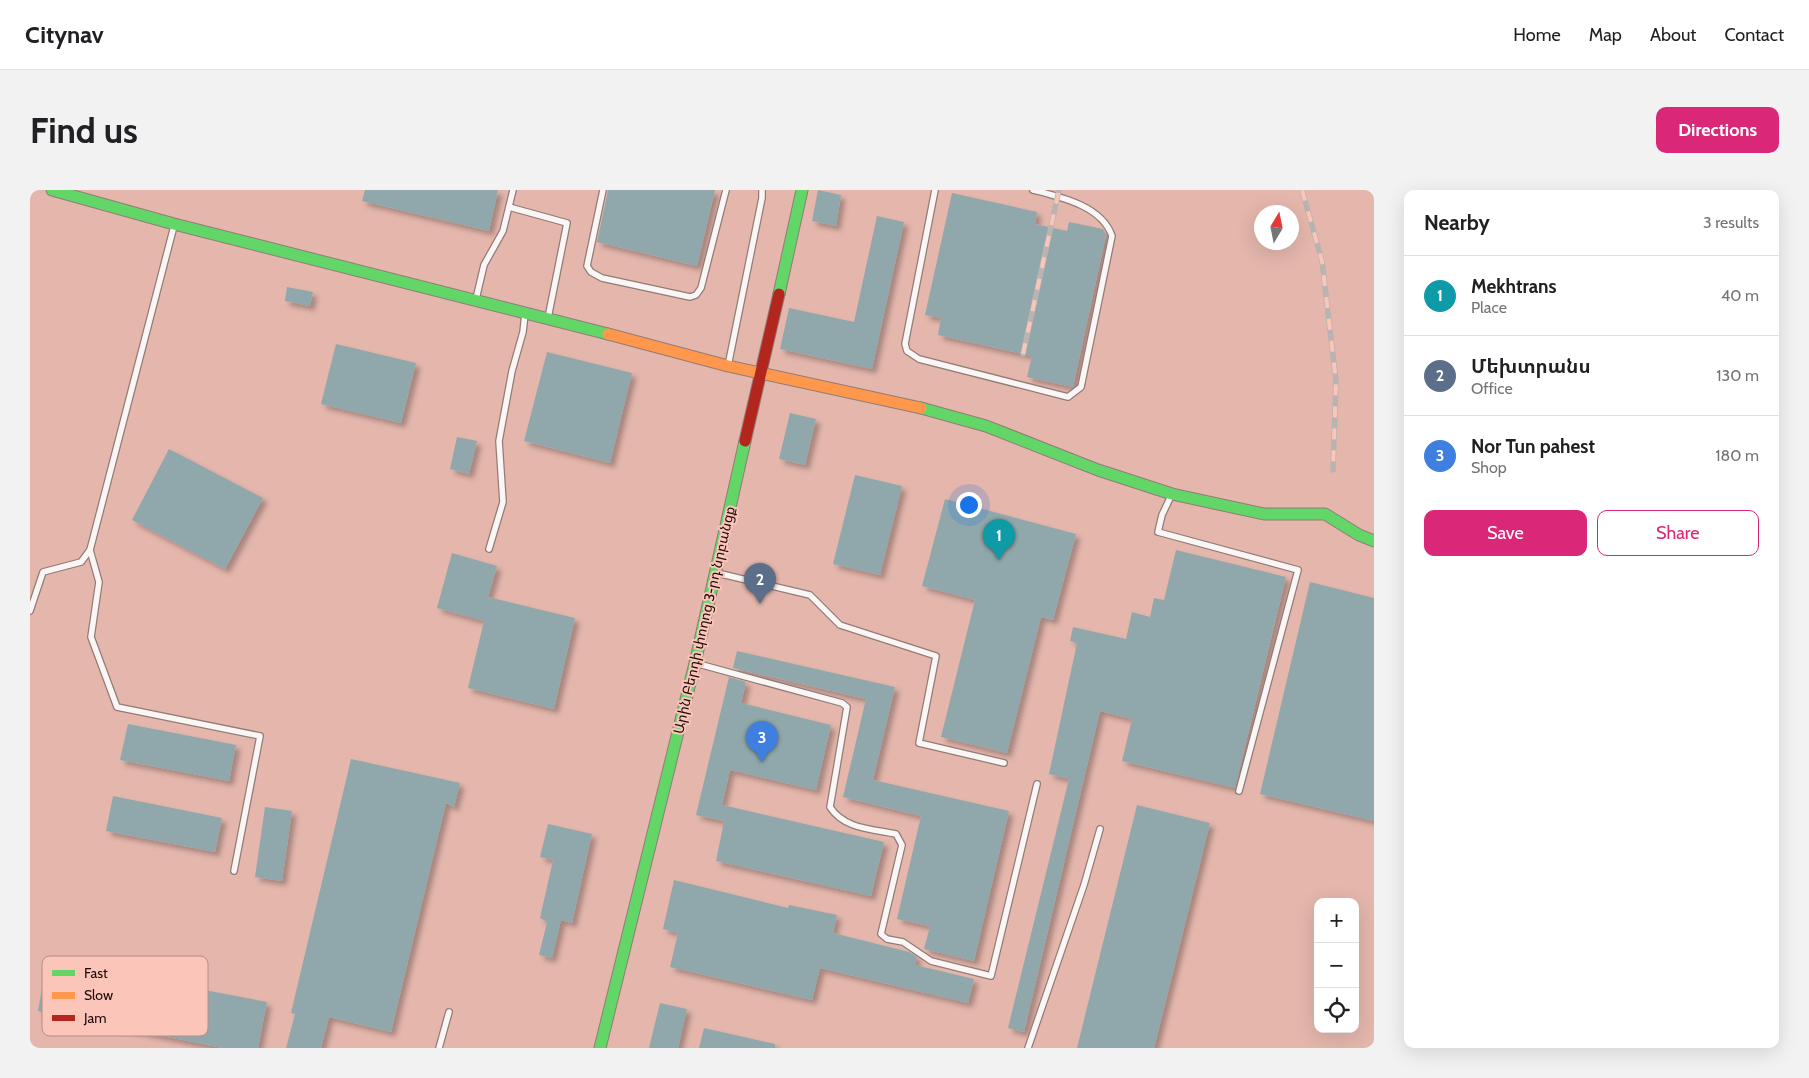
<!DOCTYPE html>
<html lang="en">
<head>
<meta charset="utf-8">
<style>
  :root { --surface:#fff; --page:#f2f2f2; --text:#202124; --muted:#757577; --line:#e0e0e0; --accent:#db2777 }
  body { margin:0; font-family:Cabin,"Noto Sans Armenian",sans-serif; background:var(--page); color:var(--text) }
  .controls { position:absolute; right:15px; bottom:15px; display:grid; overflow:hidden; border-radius:10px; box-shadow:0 5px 20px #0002 }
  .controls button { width:45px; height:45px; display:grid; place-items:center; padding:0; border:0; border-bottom:1px solid var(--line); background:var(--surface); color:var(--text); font:25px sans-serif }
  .compass { position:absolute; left:1224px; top:15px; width:45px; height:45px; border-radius:50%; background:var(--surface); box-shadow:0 5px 20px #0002; rotate:10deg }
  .you { position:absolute; left:938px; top:314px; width:18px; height:18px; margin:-12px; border:4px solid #fff; border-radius:50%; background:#1a73e8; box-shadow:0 0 0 8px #1a73e833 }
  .badge { display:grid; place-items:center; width:32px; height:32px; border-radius:50%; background:var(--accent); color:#fff; font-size:16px; font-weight:700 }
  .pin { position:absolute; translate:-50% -41px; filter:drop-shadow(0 1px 2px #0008) }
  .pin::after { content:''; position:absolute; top:26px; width:18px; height:15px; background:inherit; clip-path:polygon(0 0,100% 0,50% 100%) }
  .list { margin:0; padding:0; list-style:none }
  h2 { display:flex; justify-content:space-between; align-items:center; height:65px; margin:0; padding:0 20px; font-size:21px }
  h2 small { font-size:16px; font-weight:400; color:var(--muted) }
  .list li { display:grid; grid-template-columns:32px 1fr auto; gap:15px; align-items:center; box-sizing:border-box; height:80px; padding:0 20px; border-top:1px solid var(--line) }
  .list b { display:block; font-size:19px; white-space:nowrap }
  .list p { margin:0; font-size:16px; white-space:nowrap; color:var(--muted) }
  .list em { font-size:16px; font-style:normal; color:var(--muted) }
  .actions { display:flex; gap:10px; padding:15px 20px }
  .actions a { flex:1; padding:11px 0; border:1px solid var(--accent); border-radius:10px; text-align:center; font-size:18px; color:var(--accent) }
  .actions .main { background:var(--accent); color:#fff }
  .icon { flex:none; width:28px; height:28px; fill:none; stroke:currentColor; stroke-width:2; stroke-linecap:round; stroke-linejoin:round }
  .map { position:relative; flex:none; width:1344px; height:858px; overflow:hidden; border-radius:10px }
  header { display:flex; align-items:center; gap:30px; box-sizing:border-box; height:70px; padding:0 25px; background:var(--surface); border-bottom:1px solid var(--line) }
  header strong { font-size:24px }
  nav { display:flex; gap:28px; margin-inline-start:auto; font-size:18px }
  .intro { display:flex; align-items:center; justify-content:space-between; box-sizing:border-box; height:120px; padding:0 30px }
  h1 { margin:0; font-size:35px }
  .button { padding:12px 22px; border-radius:10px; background:var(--accent); color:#fff; font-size:18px; font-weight:700 }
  main { display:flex; gap:30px; padding:0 30px }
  aside { flex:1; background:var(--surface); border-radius:10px; box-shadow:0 5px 20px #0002 }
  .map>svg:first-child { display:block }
  .built { fill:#e4b6ac; fill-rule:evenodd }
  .building { fill:#90a8ab; filter:url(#shadow) }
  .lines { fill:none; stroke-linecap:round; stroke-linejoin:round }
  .lane-casing { stroke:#917c78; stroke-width:8 }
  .fast-casing { stroke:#917c78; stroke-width:13 }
  .slow-casing { stroke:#917c78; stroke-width:13 }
  .jam-casing { stroke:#917c78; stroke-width:13 }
  .lane { stroke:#faf6f5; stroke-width:5.5 }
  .fast { stroke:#63d668; stroke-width:11 }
  .slow { stroke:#ff974d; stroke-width:11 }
  .jam { stroke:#b3261e; stroke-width:11 }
  .rail-casing { stroke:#b9b3b1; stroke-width:5.5 }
  .rail { stroke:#fbc5ba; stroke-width:4; stroke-dasharray:11; stroke-linecap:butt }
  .labels { text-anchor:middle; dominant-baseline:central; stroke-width:4; stroke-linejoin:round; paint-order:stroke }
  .street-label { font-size:14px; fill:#1d0b08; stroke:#fbc5ba }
  .key { fill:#fbc5ba; stroke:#b88d85; stroke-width:1 }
  .key-label { font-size:14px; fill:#1d0b08 }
</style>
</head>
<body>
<header>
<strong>Citynav</strong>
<nav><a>Home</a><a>Map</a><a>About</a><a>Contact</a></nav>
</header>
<div class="intro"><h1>Find us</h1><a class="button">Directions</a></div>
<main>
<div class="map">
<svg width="1344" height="858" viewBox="0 0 1344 858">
  <defs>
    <filter id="shadow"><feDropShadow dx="4.5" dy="4.5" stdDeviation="2.5" flood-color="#0004"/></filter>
  </defs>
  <rect width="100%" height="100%" fill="#dec2bc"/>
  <path class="built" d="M0,0h1344v858h-1344zM1232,22h30v30h-30zM1288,712h37v127h-37z"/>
  <g class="building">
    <path d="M335,0h133l-9,41 -127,-30z"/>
    <path d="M578,0h107l-18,76 -100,-24z"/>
    <path d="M788,0l23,5 -5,31 -24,-5z"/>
    <path d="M922,3l85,19 -2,12 32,7 2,-9 34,7 3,6 -33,152 -46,-10 5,-21 -94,-21 3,-17 -16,-3z"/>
    <path d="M847,26l27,6 -32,147 -92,-20 9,-41 65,14z"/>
    <path d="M257,97l26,5 -3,14 -25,-5z"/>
    <path d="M306,154l80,19 -15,60 -80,-19z"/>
    <path d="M517,162l85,21 -22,90 -86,-22z"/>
    <path d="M760,223l26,6 -11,46 -26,-6z"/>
    <path d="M427,247l20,4 -8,33 -19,-5z"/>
    <path d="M139,259l94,49 -38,71 -93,-49z"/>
    <path d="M825,285l47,11 -22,89 -47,-11z"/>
    <path d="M915,309l131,35 -23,86 -12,-3 -34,136 -66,-16 34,-137 -53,-14z"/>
    <path d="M1146,360l110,27 -51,211 -113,-27 10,-42 -32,-8 -76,321 -16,-4 61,-249 -20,-5 28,-131 -7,-2 3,-14 53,12 6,-27 18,5 4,-19 10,2z"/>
    <path d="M422,363l45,13 -9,31 87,21 -21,91 -86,-21 16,-67 -47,-13z"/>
    <path d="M1280,392l64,16v223l-114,-27z"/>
    <path d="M707,461l158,36 -22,93 136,31 -35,150 -50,-12 6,-23 -33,-7 24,-103 -78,-19 23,-98 -133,-31z"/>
    <path d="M699,487l17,5 -5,21 90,22 -15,65 -86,-20 -8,35 162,37 -13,54 -155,-35 8,-40 -28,-6z"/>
    <path d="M98,534l108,21 -7,36 -109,-21z"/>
    <path d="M321,569l109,24 -6,24 -8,-4 -55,229 -62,-15 -8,31h-35l9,-34 -4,-1z"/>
    <path d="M83,606l109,22 -7,34 -109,-21z"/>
    <path d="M1107,615l73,18 -56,225h-77z"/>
    <path d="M235,617l27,4 -10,70 -27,-4z"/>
    <path d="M518,634l44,10 -20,89 -11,-3 -9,38 -13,-3 8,-33 -7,-4 13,-58 -13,-3z"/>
    <path d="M644,690l114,28 1,-3 48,10 -4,18 76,19 8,5 -2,8 59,14 -6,24 -148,-35 -8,32 -142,-33 8,-34 -15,-4z"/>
    <path d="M17,770l220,42 -9,46h-35l-185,-37z"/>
    <path d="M630,813l27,6 -9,39h-29z"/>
    <path d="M674,838l71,16v4h-76z"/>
  </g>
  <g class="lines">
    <g class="lane-casing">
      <g id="lane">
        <path d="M573,0l-16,76 4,6 11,6 88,19 6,-2 5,-7 25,-98"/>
        <path d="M905,0l-30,154 2,7 12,8 149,38 13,-10 31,-151c-10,-30 -51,-39 -79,-46"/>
        <path d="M479,17l58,16 -19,95"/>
        <path d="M446,109l8,-34 19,-34 10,-41"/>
        <path d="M698,176l34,-168v-8"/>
        <path d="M1141,306l-9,19 -4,17 140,38 -59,221"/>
        <path d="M459,359l14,-47 -4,-61 13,-70 11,-39 2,-18"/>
        <path d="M60,360l9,32 -8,55 26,70 143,29 -26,135"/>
        <path d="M687,383l93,22 30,30 96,31 -17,87 85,20"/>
        <path d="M0,421l13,-39 38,-10 9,-12 84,-324"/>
        <path d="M665,473l147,40 5,4 -17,100c14,22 42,22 66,27l6,11 -21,89 6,5 16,3 28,19 60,15 46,-192"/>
        <path d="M409,858l10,-36"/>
        <path d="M998,858l56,-163 16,-56"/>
      </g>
    </g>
    <g class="fast-casing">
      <g id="fast">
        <path d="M22,0l122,34 434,110"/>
        <path d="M749,104l23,-104"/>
        <path d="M891,218l65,18 112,44 74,24 92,20h61l34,21 15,6"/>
        <path d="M570,858l95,-385 50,-222"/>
      </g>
    </g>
    <g class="slow-casing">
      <path id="slow" d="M578,144l120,32 193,42"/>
    </g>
    <g class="jam-casing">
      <path id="jam" d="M715,251l34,-147"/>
    </g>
    <use href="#lane" class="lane"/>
    <use href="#fast" class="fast"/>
    <use href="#slow" class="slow"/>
    <use href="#jam" class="jam"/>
    <g class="rail-casing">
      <g id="rail">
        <path d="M1272,0l20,71 14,120 -3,89"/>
        <path d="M993,164l36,-164"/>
      </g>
    </g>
    <use href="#rail" class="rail"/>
  </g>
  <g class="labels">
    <g class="street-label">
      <text transform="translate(674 430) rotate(-77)">Արին Բերդի փողոց 3-րդ նրբանցք</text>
    </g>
  </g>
  <rect x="12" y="766" width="166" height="80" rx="8" class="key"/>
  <rect x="22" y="780" width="23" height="6" fill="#63d668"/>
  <rect x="22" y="802" width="23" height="7" fill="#ff974d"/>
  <rect x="22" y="825" width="23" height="6" fill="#b3261e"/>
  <g class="key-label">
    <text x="54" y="788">Fast</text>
    <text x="54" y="810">Slow</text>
    <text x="54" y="833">Jam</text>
  </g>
</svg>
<div class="controls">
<button>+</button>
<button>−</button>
<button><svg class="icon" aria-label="locate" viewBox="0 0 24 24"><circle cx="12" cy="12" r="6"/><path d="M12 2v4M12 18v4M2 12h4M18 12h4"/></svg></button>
</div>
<svg class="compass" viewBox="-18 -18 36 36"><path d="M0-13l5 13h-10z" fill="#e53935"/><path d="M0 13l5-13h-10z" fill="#757577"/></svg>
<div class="you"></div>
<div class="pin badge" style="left:969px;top:370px;background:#0f9aa8">1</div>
<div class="pin badge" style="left:730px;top:414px;background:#5c6f8a">2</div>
<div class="pin badge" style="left:732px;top:572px;background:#3f7fe0">3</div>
</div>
<aside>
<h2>Nearby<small>3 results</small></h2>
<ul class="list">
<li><span class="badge" style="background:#0f9aa8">1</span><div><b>Mekhtrans</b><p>Place</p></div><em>40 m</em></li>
<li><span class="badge" style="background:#5c6f8a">2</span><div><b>Մեխտրանս</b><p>Office</p></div><em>130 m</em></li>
<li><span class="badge" style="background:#3f7fe0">3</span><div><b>Nor Tun pahest</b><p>Shop</p></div><em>180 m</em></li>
</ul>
<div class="actions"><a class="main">Save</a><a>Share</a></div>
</aside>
</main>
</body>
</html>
